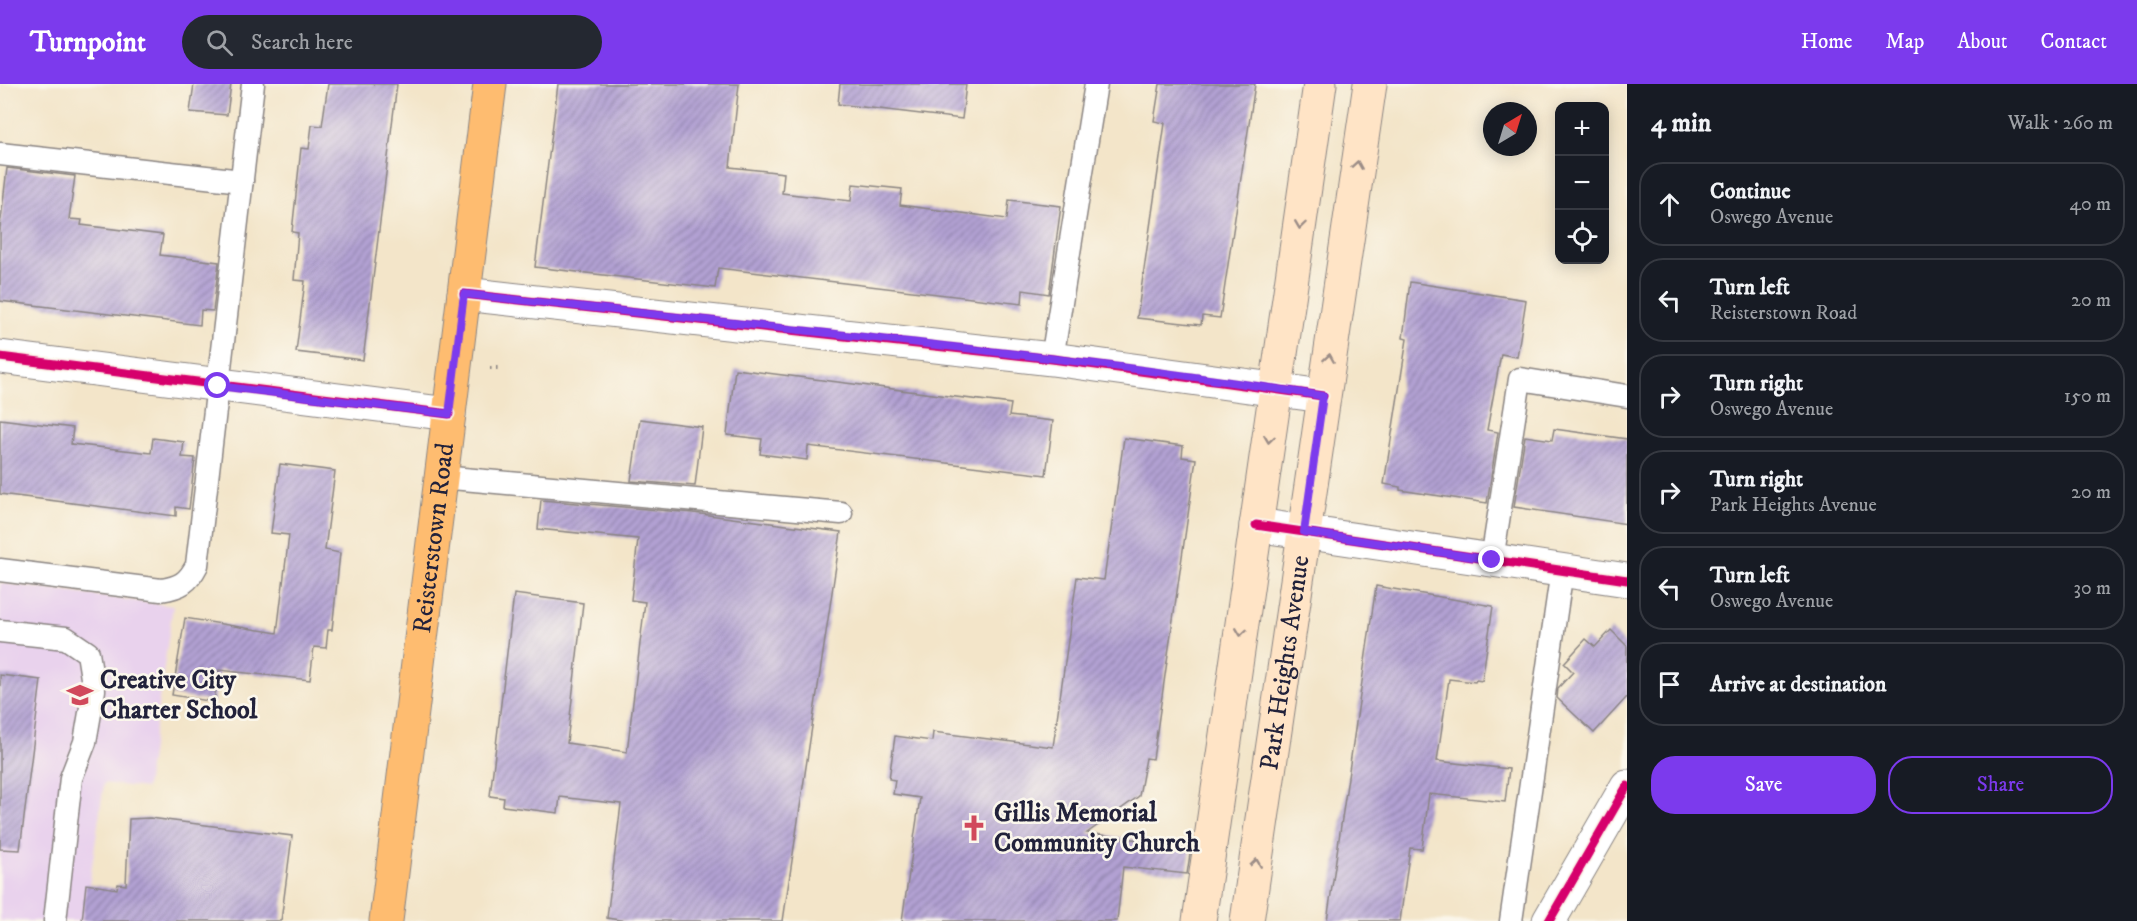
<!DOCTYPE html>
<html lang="en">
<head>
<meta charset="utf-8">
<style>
  :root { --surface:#171b24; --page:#242831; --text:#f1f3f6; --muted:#9ea1a6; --line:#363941; --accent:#7c3aed }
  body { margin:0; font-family:"IM FELL DW Pica",serif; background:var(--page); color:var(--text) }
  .controls { position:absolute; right:18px; top:18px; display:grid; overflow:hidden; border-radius:12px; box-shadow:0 3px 15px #0003 }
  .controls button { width:54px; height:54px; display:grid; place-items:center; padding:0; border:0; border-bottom:2px solid var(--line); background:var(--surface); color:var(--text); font:30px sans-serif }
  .compass { position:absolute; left:1483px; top:18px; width:54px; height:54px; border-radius:50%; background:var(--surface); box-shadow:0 3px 15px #0003; rotate:38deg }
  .stop { position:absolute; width:18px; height:18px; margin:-14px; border:4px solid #7c3aed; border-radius:50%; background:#fff }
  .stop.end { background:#7c3aed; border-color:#fff; box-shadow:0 2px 6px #0008 }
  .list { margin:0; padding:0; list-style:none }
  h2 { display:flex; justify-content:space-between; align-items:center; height:78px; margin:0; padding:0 24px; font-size:26px }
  h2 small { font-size:20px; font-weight:400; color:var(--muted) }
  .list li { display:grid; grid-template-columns:39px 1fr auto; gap:18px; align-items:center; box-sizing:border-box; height:84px; margin:0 12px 12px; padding:0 12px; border:2px solid var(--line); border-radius:24px }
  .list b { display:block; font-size:22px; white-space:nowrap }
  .list p { margin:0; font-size:20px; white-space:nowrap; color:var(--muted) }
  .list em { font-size:20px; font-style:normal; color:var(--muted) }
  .actions { display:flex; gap:12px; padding:18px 24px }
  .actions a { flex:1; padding:14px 0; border:2px solid var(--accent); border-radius:24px; text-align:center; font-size:21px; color:var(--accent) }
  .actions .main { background:var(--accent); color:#fff }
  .icon { flex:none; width:33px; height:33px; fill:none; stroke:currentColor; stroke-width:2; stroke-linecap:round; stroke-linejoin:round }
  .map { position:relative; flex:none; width:1627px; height:837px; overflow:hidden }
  header { display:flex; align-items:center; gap:36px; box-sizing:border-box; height:84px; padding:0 30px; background:var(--accent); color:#fff }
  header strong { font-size:28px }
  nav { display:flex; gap:33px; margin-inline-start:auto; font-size:21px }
  .search { width:420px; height:54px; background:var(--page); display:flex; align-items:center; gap:15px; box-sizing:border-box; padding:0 21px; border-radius:33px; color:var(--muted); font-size:22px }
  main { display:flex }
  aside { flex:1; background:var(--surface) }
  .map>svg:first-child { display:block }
  .built { fill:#e9d2ed }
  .building { fill:url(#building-hatch) }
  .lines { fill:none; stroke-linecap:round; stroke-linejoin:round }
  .service-casing { stroke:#8a8482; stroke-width:25 }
  .minor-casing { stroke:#8a8482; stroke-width:35 }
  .secondary-casing { stroke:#8a8482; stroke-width:35 }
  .primary-casing { stroke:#8a8482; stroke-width:35 }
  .path { stroke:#8a8482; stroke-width:4; stroke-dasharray:1.5 4.5; stroke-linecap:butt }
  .service { stroke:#fff; stroke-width:22 }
  .minor { stroke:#fff; stroke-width:33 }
  .secondary { stroke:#ffe4c6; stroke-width:33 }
  .primary { stroke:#febc70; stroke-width:33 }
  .cycleway-casing { stroke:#fbf7ec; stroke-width:13 }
  .cycleway { stroke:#d6006c; stroke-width:9 }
  .oneway { stroke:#9c8d87 }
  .route { stroke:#7c3aed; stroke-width:8 }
  .labels { text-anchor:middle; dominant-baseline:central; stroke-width:5; stroke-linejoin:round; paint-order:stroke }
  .street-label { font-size:26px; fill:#22223b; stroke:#fbf7ec }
  .poi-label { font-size:26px; font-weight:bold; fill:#22223b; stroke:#fbf7ec; text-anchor:start }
</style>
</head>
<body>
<header>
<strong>Turnpoint</strong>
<div class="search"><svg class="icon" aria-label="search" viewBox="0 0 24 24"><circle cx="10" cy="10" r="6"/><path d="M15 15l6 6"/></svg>Search here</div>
<nav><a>Home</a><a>Map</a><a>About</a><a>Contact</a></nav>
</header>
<main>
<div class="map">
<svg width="1627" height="837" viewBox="0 0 1627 837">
  <defs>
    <pattern id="building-hatch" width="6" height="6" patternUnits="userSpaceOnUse" patternTransform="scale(1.5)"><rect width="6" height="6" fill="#b2a1d3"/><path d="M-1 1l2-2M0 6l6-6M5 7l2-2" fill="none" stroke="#9083ac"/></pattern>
  </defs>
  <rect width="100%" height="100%" fill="#fbf7ec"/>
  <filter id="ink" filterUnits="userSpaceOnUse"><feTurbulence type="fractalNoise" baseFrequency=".0167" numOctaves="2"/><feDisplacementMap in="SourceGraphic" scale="12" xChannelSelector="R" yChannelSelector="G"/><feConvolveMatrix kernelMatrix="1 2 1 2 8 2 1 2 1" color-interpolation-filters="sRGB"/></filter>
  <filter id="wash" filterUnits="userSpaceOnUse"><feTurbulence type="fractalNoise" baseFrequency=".008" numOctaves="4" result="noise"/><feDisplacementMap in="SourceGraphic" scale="24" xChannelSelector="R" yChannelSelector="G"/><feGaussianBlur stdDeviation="1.35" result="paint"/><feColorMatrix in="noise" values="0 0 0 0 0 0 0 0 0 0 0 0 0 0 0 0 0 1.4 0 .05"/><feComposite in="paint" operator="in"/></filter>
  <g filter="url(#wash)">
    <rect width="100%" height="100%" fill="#f3e5c9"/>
    <path class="built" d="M0,499l173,23 -27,182 -42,-5 -20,138h-84z"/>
    <g id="blocks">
      <g class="building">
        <path d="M194,0h37l-4,31 -37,-3z"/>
        <path d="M328,0h69l-34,276 -67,-8 9,-71 -11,-1 4,-47 -6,-1 9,-84 8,1 3,-24 10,1z"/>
        <path d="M558,0h181l-9,83 54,6 -2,20 69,8 2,-17 49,5 -2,16 107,14 2,-19 52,6 -12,88 -26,-4 -1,14 -304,-36 -3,20 -180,-21z"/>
        <path d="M840,0h126l-4,35 -124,-15z"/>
        <path d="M1160,0h95l-35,234 -18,-2 -1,9 -64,-7 28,-195 -11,-2z"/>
        <path d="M7,84l68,8 -6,43 13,1 -1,5 82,10 -3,20 59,7 -6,49 -12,-1 -1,15 -200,-24v-73z"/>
        <path d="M1410,198l116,18 -9,57 -16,-3 -14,76 11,2 -11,71 -87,-13v-3l-16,-3 23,-145 -4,-1z"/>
        <path d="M735,285l276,35 -2,12 44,5 -7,54 -238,-29 -1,14 -47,-6 2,-15 -35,-4z"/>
        <path d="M0,335l73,9 -2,16 80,9 2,-15 31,4 -2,15 13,1 -6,51 -13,-2v9l-176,-22z"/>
        <path d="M640,335l62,8 -7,59 -64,-5z"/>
        <path d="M1554,345l73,10v85l-113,-17 11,-71 27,4z"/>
        <path d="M1124,354l59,8 -1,11 14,2 -43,300 -7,-1 -7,38 -52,37 104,14 -4,27 -64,-7 -6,54h-215l18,-123 -27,-4 2,-14 -6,-1 6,-43 37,5 1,-9 120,15 24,-170 27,3z"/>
        <path d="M280,380l55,7 -10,79 15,3 -8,77h-4l-2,18 -12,-1 -4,33 -91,-10 -5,32 -42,-7 13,-77 92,15 12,-98 -18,-2z"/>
        <path d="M541,416l152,13 148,19 -58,389h-157l-19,-3 14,-114 -61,-7 -2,16 -55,-7 1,-8 -14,-2 24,-202 69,9 -16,140 60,9 18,-150 -14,-2 7,-61 -100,-10z"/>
        <path d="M1376,502l117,20 -11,75 -6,-1 -1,2 -26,-3 -12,82 72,8 -4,33 -76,-8 -7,55 -12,-1 -10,73h-73z"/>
        <path d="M1611,546l16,16v51l-33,36 -37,-35 1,-10 15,-16 -9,-9 22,-24 9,8z"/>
        <path d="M0,591l41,5 -21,170 -20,-1z"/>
        <path d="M150,734l142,18 -11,85h-199l4,-37 31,5 1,-5 8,1 3,-66z"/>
      </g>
    </g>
  </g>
  <g filter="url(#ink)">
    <use href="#blocks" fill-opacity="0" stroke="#8a8482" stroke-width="1.5"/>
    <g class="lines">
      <g class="service-casing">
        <g id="service">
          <path d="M0,70l242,27"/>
          <path d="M1052,275l44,-275"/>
          <path d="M441,393l400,36"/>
          <path d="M1492,476l28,-181 107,17"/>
          <path d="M0,486l161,20c19,-3 27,-7 36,-25l56,-481"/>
          <path d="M0,547l66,7 22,15 6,37 -9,52 -14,36 -16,143"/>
          <path d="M1511,837l51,-351"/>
        </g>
      </g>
      <g class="minor-casing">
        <g id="minor">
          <path d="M464,210l588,65 271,37"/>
          <path d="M0,273l449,57"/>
          <path d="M1256,441l371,55"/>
          <path d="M1549,837l78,-135"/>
        </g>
      </g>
      <g class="secondary-casing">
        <g id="secondary">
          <path d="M1199,837l121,-837"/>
          <path id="s1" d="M1247,837l123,-837"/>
        </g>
      </g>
      <g class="primary-casing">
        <g id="primary">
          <path id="s2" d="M386,837l104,-837"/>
        </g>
      </g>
      <path class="path" d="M490,284h11"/>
      <use href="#service" class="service"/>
      <use href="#minor" class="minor"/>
      <use href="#secondary" class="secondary"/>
      <use href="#primary" class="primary"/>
      <g class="cycleway-casing">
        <g id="cycleway">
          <path d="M464,210l588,65 271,37"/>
          <path d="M0,273l449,57"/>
          <path d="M1256,441l371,55"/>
          <path d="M1549,837l78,-135"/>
        </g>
      </g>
      <use href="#cycleway" class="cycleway"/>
    </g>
    <defs><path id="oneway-chevron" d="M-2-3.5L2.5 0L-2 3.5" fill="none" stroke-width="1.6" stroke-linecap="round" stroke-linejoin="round" transform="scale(1.5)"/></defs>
    <g class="oneway">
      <use href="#oneway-chevron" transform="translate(1357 81) rotate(-81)"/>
      <use href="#oneway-chevron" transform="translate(1300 141) rotate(98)"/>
      <use href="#oneway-chevron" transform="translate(1329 274) rotate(-81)"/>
      <use href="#oneway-chevron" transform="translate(1269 355) rotate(98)"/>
      <use href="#oneway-chevron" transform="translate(1241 548) rotate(98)"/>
      <use href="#oneway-chevron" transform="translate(1256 779) rotate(-82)"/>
    </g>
  </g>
  <g class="lines" filter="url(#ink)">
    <path class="route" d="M218,302l231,28 15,-120c286,32 574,57 859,102l-19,136 188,28"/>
  </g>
  <defs>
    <g id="school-bare" transform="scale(2.07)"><path d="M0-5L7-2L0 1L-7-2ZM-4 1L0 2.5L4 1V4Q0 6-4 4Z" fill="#d1495b" stroke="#fbf7ec" stroke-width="2.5" paint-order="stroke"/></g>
    <g id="church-bare" transform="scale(2.07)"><path d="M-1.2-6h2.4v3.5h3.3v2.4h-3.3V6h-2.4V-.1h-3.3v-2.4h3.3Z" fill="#d1495b" stroke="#fbf7ec" stroke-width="2.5" paint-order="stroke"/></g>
  </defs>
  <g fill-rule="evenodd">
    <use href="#school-bare" x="80" y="611"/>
    <use href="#church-bare" x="974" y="744"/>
  </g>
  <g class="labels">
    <g class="street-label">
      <text stroke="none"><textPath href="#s2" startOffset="386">Reisterstown Road</textPath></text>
      <text stroke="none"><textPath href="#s1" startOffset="261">Park Heights Avenue</textPath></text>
    </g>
    <g class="poi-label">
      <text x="100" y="596">Creative City<tspan x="100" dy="30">Charter School</tspan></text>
      <text x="994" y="729">Gillis Memorial<tspan x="994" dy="30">Community Church</tspan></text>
    </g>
  </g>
</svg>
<div class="controls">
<button>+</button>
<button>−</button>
<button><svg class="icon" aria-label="locate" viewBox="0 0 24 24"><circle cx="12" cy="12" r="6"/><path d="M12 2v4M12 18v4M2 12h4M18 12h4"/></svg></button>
</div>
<svg class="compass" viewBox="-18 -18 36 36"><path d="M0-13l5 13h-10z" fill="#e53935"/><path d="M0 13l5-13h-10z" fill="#9ea1a6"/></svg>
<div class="stop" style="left:218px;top:302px"></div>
<div class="stop end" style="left:1492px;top:476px"></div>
</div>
<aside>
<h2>4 min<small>Walk · 260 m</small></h2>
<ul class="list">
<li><svg class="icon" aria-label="ahead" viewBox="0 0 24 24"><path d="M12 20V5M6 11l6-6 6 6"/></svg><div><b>Continue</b><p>Oswego Avenue</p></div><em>40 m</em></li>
<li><svg class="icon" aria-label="left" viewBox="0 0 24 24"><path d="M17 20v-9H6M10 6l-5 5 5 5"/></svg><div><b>Turn left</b><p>Reisterstown Road</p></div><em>20 m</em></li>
<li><svg class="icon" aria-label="right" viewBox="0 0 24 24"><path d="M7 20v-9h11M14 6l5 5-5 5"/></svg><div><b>Turn right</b><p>Oswego Avenue</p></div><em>150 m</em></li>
<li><svg class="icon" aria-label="right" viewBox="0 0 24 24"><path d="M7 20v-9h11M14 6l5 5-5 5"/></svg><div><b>Turn right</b><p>Park Heights Avenue</p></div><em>20 m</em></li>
<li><svg class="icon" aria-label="left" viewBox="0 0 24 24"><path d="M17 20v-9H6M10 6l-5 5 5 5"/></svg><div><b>Turn left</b><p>Oswego Avenue</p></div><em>30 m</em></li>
<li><svg class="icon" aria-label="arrive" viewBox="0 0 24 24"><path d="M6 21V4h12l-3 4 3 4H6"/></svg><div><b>Arrive at destination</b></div></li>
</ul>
<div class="actions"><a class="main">Save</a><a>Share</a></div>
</aside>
</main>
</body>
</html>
